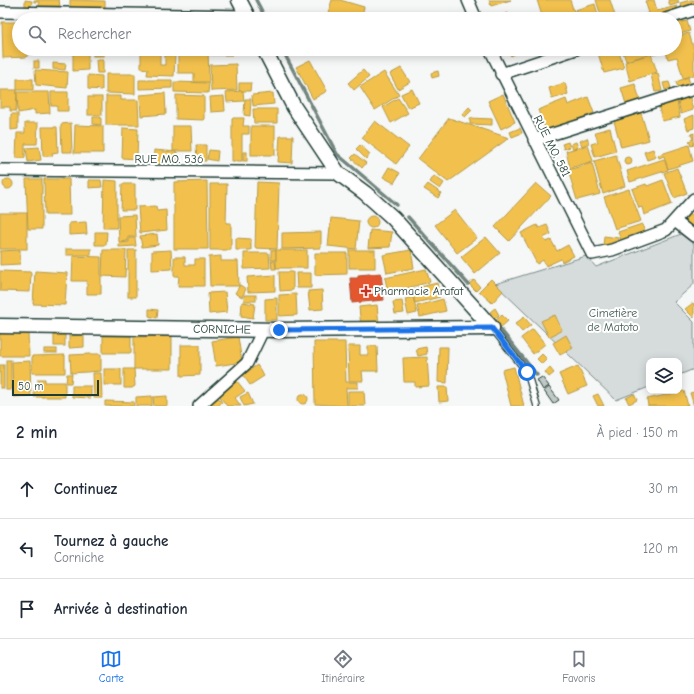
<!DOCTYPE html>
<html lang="fr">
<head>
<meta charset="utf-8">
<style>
  :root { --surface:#fff; --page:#f6f6f7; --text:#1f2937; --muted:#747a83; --line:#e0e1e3; --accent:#1a73e8 }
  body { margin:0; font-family:"Comic Neue",sans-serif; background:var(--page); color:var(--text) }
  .controls { position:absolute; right:12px; bottom:12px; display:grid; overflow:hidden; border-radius:8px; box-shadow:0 2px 10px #0003 }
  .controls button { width:36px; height:36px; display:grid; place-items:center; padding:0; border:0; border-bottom:1px solid var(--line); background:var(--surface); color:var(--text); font:20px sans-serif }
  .scale { position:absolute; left:12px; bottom:10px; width:87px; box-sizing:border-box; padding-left:4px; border:2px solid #1f3d34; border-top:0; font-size:11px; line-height:14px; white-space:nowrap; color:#1f3d34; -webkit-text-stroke:3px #fff; paint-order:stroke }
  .stop { position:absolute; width:12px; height:12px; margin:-9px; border:3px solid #1a73e8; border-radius:50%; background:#fff }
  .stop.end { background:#1a73e8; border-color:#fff; box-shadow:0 1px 4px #0008 }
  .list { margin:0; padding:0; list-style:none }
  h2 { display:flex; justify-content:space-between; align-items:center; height:52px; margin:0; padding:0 16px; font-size:17px }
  h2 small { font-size:13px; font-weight:400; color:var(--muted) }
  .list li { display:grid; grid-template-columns:26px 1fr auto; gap:12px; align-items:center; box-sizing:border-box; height:60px; padding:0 16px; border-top:1px solid var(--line) }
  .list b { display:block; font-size:15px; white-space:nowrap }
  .list p { margin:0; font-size:13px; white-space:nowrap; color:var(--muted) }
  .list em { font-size:13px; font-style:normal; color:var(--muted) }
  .icon { flex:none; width:22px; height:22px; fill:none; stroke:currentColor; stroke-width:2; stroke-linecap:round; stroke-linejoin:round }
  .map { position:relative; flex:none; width:694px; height:406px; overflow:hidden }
  .search { position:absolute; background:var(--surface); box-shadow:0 2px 10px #0003; left:12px; right:12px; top:12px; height:44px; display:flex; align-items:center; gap:10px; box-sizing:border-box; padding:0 14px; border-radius:22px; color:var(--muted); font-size:15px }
  .sheet { height:232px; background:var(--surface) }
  nav { display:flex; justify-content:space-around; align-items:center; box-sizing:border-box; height:56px; border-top:1px solid var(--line); background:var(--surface); font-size:11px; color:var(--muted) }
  nav a { display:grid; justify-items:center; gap:2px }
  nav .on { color:var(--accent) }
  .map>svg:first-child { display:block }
  .green { fill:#d6dcdb; stroke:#7a8c88 }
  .homes { fill:#f2c14e; stroke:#b39946 }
  .shops { fill:#e4572e; stroke:#a94f30 }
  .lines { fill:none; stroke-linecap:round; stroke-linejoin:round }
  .stream { stroke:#72857f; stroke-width:3.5 }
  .building { fill:#c0c9c6; stroke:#1f3d34 }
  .service-casing { stroke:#1f3d34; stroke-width:8 }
  .minor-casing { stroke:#1f3d34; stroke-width:14 }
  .tertiary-casing { stroke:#1f3d34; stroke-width:17 }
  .service { stroke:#fff; stroke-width:5.5 }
  .minor { stroke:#fff; stroke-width:11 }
  .tertiary { stroke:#fff; stroke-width:14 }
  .route { stroke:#1a73e8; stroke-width:5 }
  .poi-dot { fill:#c8321e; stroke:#fff; stroke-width:1.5 }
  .labels { text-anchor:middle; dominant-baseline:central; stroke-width:4; stroke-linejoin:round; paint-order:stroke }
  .street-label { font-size:12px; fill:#1f3d34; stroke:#fff }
  .poi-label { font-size:12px; fill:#1f3d34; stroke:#fff; text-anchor:start }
  .park-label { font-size:12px; fill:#445d55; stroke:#fff }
</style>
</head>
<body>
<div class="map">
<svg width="694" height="406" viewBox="0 0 694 406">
  <rect width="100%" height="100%" fill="#f6f7f7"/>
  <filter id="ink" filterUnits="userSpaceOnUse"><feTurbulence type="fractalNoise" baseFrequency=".025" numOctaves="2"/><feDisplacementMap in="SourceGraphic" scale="8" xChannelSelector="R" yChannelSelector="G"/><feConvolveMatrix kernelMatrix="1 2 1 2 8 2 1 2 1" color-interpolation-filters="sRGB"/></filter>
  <g filter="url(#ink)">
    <path class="green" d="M681,234l13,10v40l-20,18 20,20v47l-15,6v-14h-30v26l-33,13 -121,-116 91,-28 10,11z"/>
    <g class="homes">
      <path d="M25,0l7,1 -1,7 -6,-1z"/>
      <path d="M34,0h25l1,6h-21v-4h-5z"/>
      <path d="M70,0l35,1v8l-35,-2z"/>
      <path d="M332,0h8l24,7 -3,12h-24l-10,-3z"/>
      <path d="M489,0h22l-20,6z"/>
      <path d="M537,0h33l4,12 -22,7h-9z"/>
      <path d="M596,0h14l6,19h-14z"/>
      <path d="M654,0l3,11 20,-5 3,14 -5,2v-3h-44l18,-6 -4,-12z"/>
      <path d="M668,0h10l1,3 -9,3z"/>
      <path d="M690,0h4v16l-9,2 -5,-15z"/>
      <path d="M595,4l4,15h-21l-3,-9z"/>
      <path d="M508,13l2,6h-14l-1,-2z"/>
      <path d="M687,21l3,10 -10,3 -3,-11z"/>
      <path d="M2,22h17v27h8v8l-24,1z"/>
      <path d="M689,33l5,17v25l-11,3 -6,-21 -9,2 -3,-10h10v-12z"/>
      <path d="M73,49h15v21l-15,1z"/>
      <rect x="93" y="49" width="11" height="7"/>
      <path d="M178,49h30l1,33h-15v-9h-16z"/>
      <rect x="210" y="49" width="22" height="6"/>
      <path d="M507,49h17l-13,7z"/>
      <path d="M612,49h6l6,19 -20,5 -6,-20z"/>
      <path d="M622,49h25l2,5 -23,7z"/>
      <path d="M649,49h9l1,4 -6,2z"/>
      <path d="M147,50h13v15h5v-10h10l-1,21 -27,-1 1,-6 -7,-1v-16h6z"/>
      <path d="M651,54l6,18 -27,9 -5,-19z"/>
      <path d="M96,60h7v13h-6z"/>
      <path d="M310,60l17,31 -14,8 -17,-32z"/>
      <rect x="34" y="61" width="5" height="7"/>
      <path d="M53,63l13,1 -1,6 -12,-1z"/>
      <path d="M236,64l1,26 -26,1 -1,-26z"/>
      <path d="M401,68l9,14 -12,7 -8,-15z"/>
      <path d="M35,70l33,2 -1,16 -31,-3z"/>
      <path d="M363,70l6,7 -15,13 -6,-7z"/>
      <path d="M438,71l1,5 -7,2 -1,-5z"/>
      <path d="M384,72l15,23 -24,15 -15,-23z"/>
      <path d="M658,73l4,18 -7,1 -4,-17z"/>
      <path d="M106,74h29v20l-29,-1z"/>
      <path d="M88,75l14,1v14l-14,-1z"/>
      <path d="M688,77l2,7 -12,4 -2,-6z"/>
      <rect x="17" y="79" width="16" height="11"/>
      <path d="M139,80h33v8l-33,1z"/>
      <path d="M174,82l35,1 -1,10 -34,-1z"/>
      <path d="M669,82l2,6 -6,2 -2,-7z"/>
      <path d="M239,83h12l-1,8h-11z"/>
      <path d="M565,83l3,11 -16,5 -3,-11z"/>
      <path d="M635,84l5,16 -14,4 -5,-16z"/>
      <path d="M412,89l7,14 -11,5 -7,-14z"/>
      <path d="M0,90h17l-1,21h-6v-4h-10z"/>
      <path d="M243,91l1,10 -17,1 -1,-10z"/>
      <path d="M17,92h32l1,21 -15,1v-4l-17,3z"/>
      <path d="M51,92h17v19h-11v-5h-6z"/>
      <path d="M165,93l1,21 -25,2 -1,-21z"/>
      <path d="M273,93l1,11 -21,2 -1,-11z"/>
      <path d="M503,94l12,28 -14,7 -13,-28z"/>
      <path d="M689,94l4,16 -12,4 -4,-17z"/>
      <path d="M176,95l28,1v24l-28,-1z"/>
      <path d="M106,96h15v4h17l1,25h-33z"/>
      <path d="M224,96l1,15 -14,1 -1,-15z"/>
      <rect x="88" y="97" width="14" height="18"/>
      <path d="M588,97l6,16 -48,18 -8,-21 28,-11 2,6z"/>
      <path d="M398,98l10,15 -17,10 -8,-16z"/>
      <path d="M245,99h6l-1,17 -6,-1z"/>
      <path d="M669,101v2l8,-2 3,16 -18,4 -4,-17z"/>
      <path d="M469,107l3,3 -7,7 -3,-2z"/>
      <path d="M253,109h24v14h-23z"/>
      <path d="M641,113l8,27 -28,7 -7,-26z"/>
      <path d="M11,114h7v15l-7,1z"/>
      <path d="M694,115v13l-6,2 -4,-11z"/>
      <path d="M93,117h8v8l-8,-1z"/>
      <path d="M232,118h12l-1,8h6v8h-7v27h-10z"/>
      <path d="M449,118l60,20 -61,44 -30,-23z"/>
      <path d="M470,118l22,1v6l-22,-1z"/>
      <path d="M375,121l34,26 -13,17 -34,-26z"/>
      <path d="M25,123h13l-1,21h-12v14h-9l1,-25h8z"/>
      <path d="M71,123l1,29h-10l-1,-28z"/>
      <path d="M75,125l28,1v27h-29z"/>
      <path d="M173,126h18l1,25h-19z"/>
      <rect x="251" y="126" width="24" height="29"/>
      <path d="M42,127h15l1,25 -6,1 1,3h-10z"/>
      <path d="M123,128l15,1 -1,30 -15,-1z"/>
      <path d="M520,128l2,5 -10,4 -2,-5z"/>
      <path d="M610,128l6,23 -21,6 -4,-13 7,-2 -3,-10z"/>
      <path d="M694,133v12l-3,1 -2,-5 4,-2 -2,-5z"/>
      <path d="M280,136h13l-1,27 -14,-1z"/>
      <path d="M587,138l2,5 -7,3 -2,-5z"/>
      <path d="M568,142l2,5 -6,2 -2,-5z"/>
      <path d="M576,142l2,5 -5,2 -2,-5z"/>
      <path d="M196,145h10v16h-9z"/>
      <path d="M360,145l10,9 -4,5 -10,-10z"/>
      <path d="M588,145l5,16 -23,7 -4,-17z"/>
      <path d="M689,145l4,16 -25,8 -4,-13 -5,2 -1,-3z"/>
      <path d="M39,147l2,13 -13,2 -2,-14z"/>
      <path d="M653,149l3,8 -9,3 -3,-8z"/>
      <path d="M154,150l23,2v12l-24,-1z"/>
      <path d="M209,150l9,1 -1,10 -10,-2z"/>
      <rect x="243" y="152" width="4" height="9"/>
      <path d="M355,154l11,9 -4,5 -11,-10z"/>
      <path d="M616,155l9,31 -22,8 -9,-33z"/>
      <circle cx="628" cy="161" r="4"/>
      <path d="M664,159l4,11 -38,12 -3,-11z"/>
      <path d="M592,163l8,31 -23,6 -9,-30z"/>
      <path d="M389,167l11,6 -6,10 -11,-6z"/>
      <path d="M677,168l10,25 -13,5 -10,-25z"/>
      <path d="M434,176l10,7 -4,6 -10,-7z"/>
      <circle cx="8" cy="184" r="5"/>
      <path d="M26,179h16v50h-14z"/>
      <path d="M44,179h25l1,36h-25z"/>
      <path d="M89,180h12l1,7 -13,1z"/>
      <path d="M104,180l13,1v47h-14z"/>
      <path d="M663,180l9,24 -28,11 -2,-8 -3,1 -7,-19 14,-5 1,2z"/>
      <path d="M207,181l1,68h-34v-67z"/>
      <path d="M257,182l22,1 -2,66 -22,-1z"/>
      <path d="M536,183l15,13 -42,45 -14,-14z"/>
      <path d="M122,184h13v26h-14z"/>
      <path d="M210,184h17l-1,39h5v27h-21z"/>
      <path d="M428,184l13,9 -3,5 -14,-9z"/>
      <path d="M629,189l12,32 -26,8 -11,-32z"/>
      <path d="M156,206l1,5 9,-1 1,20 -27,3 -2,-26z"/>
      <path d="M455,210l22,28 -20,15 -22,-28z"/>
      <path d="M689,212l5,5v14l-12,-11z"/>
      <rect x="0" y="213" width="27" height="36"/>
      <path d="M135,215l1,22h-8v4l-9,1 -1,-26z"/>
      <circle cx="372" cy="222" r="6"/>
      <path d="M331,218l28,3 -3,28 -28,-3z"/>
      <path d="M86,222l1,12 -18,1v-12z"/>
      <path d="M642,224l3,8 -24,8 -3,-8z"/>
      <path d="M537,225l2,3 8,-3 4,9 -8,4 3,4 5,-2 6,11 11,-6 6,11 -12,6 -1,-3 -15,7 -3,-6 -6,4 -16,-31z"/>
      <path d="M370,230l22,2 -2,15 -22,1z"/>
      <path d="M95,232h12l-1,13h-11z"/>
      <path d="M321,232v16l-39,1v-16z"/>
      <path d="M157,234l1,11 -16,2 -2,-11z"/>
      <path d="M604,236l15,2 -1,8 -15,1z"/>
      <path d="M486,237l14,16 -25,21 -14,-17z"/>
      <path d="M129,238h6l1,8 -17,1v-4l10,-1z"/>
      <path d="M236,238l15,1v11h-15z"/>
      <rect x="66" y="249" width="25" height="6"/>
      <path d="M20,250v14l-20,1v-14z"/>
      <path d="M103,250h23l-1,27 -23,-1z"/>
      <rect x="128" y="250" width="8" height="47"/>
      <path d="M171,250l1,19 -20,1v-19z"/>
      <rect x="271" y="250" width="5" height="10"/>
      <rect x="276" y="250" width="31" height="18"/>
      <rect x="349" y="250" width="26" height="18"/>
      <path d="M411,250l3,18 -27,5 -4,-18z"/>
      <path d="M244,253h25l1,15 -26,1z"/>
      <path d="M315,253h32v21l-32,1z"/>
      <path d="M73,256l28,1v37h-14v-13h-15z"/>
      <path d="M221,256v5h17l1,25h-29l-1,-29z"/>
      <path d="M174,257h11v8h10v-6h9v27h-26l1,-10h-5z"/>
      <path d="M271,261h4l1,8h-4z"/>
      <path d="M426,269l4,13 -42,11 -3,-15z"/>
      <path d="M0,271l31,1 -1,20 -30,-1z"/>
      <path d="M35,271l32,2 -2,32 -32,-1z"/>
      <path d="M279,272h14v18l-13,1z"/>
      <path d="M296,273h15v15h-14z"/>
      <path d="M275,275v16l-27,1 -1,-15z"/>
      <path d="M491,279l12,12 -11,12 -13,-12z"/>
      <path d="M474,280l6,7 -4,4 -7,-7z"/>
      <path d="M437,283l3,14 -25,6 -3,-14z"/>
      <path d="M240,285l6,4 -4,8 -7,-4z"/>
      <path d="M322,290l1,19 -13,1 -2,-19z"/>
      <path d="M225,292l2,20 -18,2 -1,-21z"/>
      <path d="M296,294l1,21 -18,1v-21z"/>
      <rect x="244" y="295" width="12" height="6"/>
      <path d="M413,297l4,16 -9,2 -3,-16z"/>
      <path d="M277,298v22h-12v-21z"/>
      <path d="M443,299l3,12 -26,6 -3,-11z"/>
      <path d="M402,301l2,12 -9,1 -2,-12z"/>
      <path d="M242,302l13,2 -2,14 -12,-2z"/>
      <path d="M693,303l1,1v14l-9,-9z"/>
      <path d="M377,305l2,20 -18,2 -2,-20z"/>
      <path d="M495,308l4,7 -5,4 -4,-7z"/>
      <path d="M149,309l9,1 -1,8 -8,-2z"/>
      <path d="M502,315l6,6 -8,7 -5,-7z"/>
      <path d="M555,315l7,15 -13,7 -8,-16z"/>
      <path d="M524,317l7,8 -9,7 -7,-8z"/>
      <path d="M533,329l12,15 -12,10 -12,-16z"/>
      <path d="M0,333l28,1 1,22h-29z"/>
      <rect x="54" y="335" width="11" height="11"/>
      <path d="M84,335v12l-15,1v-12z"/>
      <path d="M566,335l7,13 -13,7 -7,-12z"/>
      <rect x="103" y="336" width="28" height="17"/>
      <path d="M172,336v33h-38v-32z"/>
      <path d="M238,337l4,25 -26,4 -4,-25z"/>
      <path d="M314,342h31l1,40h12v6h-12l1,18 -32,-2z"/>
      <path d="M181,345h19v30l-19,1z"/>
      <path d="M348,346h12v9h8v-9h9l1,25h-16l1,10h-14z"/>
      <path d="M426,347l1,7 -9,2 -2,-7z"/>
      <path d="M439,347h9l-1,36 -9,-1z"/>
      <rect x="44" y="349" width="13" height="4"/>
      <path d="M91,354h10v17l-30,2 -1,-18z"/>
      <path d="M542,354l5,5 -5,5 -5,-5z"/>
      <path d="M65,355v18h-33v-17z"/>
      <path d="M427,357l2,29 -14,1v-5h-11l-1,-24z"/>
      <rect x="6" y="360" width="5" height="30"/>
      <path d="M30,361l1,35 -18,1 -1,-35z"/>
      <rect x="0" y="365" width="4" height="23"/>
      <path d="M257,365l7,11 -14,9 -7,-10z"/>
      <path d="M578,366l9,20 -19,8 -9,-20z"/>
      <path d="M514,367l10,39h-13l-9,-36z"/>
      <path d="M550,368l4,5 -5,4 -4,-5z"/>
      <rect x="104" y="369" width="17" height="16"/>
      <path d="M124,369h10l1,17 -3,2h-8z"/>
      <path d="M93,373h8l1,25h-8z"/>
      <path d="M67,374h5l-1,9h-5z"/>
      <path d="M38,379h7v3h20v15h-31v-7h4z"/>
      <path d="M237,381l8,10 -10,7 6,8h-14l-9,-12z"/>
      <path d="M72,386h19v12l-19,-1z"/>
      <path d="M438,387h9l1,14 -9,1z"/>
      <path d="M348,391h16l1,15h-17z"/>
      <path d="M684,391l4,15h-40l-1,-7z"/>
      <path d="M694,392v14l-4,-13z"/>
      <path d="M248,393l5,11 -9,2 -4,-9z"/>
      <circle cx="303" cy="399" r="5"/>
      <path d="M598,394l6,12h-6l-5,-10z"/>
      <path d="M634,394l3,6 -8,4 -3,-6z"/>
      <path d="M216,395l6,7 -4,4h-15z"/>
      <path d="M152,396v10h-16v-9z"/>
      <path d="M167,396v10h-13l-1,-9z"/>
      <path d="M105,401l29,1v4h-29z"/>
    </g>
    <path class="shops" d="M381,273l3,27 -32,3 -2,-25h8v-3z"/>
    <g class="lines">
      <g class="stream">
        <path d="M256,0l10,19"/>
        <path d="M282,49l55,105 60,51"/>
        <path d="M408,217l60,67"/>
        <path d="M500,329l37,46"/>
      </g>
    </g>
    <g class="building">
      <path d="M542,377l7,9 -6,4 -6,-10z"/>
      <path d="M549,387l10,13 -6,4 -9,-13z"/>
    </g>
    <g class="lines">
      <g class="service-casing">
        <path id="service" d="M492,328l35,44 10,34"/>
      </g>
      <g class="minor-casing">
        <g id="minor">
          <path d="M468,0l8,19"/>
          <path d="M0,12l247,4"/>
          <path d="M666,19l28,-9"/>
          <path d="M490,49l102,205 20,-4 54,-20 28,-31"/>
          <path d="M501,74l75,-25"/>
          <path d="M534,140l160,-51"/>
          <path d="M0,170l338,3"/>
          <path d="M675,221l19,15"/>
          <path d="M199,406l48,-43 16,-33"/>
        </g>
      </g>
      <g class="tertiary-casing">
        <g id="tertiary">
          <path d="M239,0l10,19"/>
          <path d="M264,49l30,58 44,66 27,20 28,25 99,110"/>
          <path id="s1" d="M0,326l279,4 213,-2"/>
        </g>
      </g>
      <use href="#service" class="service"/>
      <use href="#minor" class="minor"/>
      <use href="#tertiary" class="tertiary"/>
    </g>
  </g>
  <g class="lines" filter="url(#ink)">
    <path class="route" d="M279,330l213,-2 35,44"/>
  </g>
  <path class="poi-dot" d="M364 285h4v4h4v4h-4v4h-4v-4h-4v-4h4z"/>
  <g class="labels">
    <g class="street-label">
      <text transform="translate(552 146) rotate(63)">RUE MO. 581</text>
      <text x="169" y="159">RUE MO. 536</text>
      <text stroke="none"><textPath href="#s1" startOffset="222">CORNICHE</textPath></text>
    </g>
    <g class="poi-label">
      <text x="374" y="291">Pharmacie Arafat</text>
    </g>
    <g class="park-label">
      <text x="613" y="313">Cimetière<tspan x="613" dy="14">de Matoto</tspan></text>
    </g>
  </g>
</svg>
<div class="controls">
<button><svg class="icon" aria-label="layers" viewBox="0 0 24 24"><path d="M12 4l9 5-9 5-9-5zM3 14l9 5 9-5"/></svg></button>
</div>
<div class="scale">50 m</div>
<div class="stop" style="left:527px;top:372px"></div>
<div class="stop end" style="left:279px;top:330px"></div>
<div class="search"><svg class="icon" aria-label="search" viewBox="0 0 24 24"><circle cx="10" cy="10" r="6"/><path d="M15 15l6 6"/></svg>Rechercher</div>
</div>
<section class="sheet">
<h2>2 min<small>À pied · 150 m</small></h2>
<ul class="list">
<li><svg class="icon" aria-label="ahead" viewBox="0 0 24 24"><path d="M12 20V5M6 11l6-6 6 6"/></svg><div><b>Continuez</b></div><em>30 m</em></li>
<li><svg class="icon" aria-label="left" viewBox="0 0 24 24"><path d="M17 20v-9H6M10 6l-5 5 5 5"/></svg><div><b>Tournez à gauche</b><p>Corniche</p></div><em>120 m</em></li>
<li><svg class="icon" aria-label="arrive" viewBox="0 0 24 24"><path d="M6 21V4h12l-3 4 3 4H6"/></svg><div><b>Arrivée à destination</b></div></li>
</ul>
</section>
<nav>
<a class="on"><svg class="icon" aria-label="map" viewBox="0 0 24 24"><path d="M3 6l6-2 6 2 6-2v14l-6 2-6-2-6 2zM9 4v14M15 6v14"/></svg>Carte</a>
<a><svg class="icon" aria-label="directions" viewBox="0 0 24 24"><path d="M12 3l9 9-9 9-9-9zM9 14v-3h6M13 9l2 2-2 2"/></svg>Itinéraire</a>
<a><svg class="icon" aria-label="saved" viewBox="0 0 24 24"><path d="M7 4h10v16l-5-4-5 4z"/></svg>Favoris</a>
</nav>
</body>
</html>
